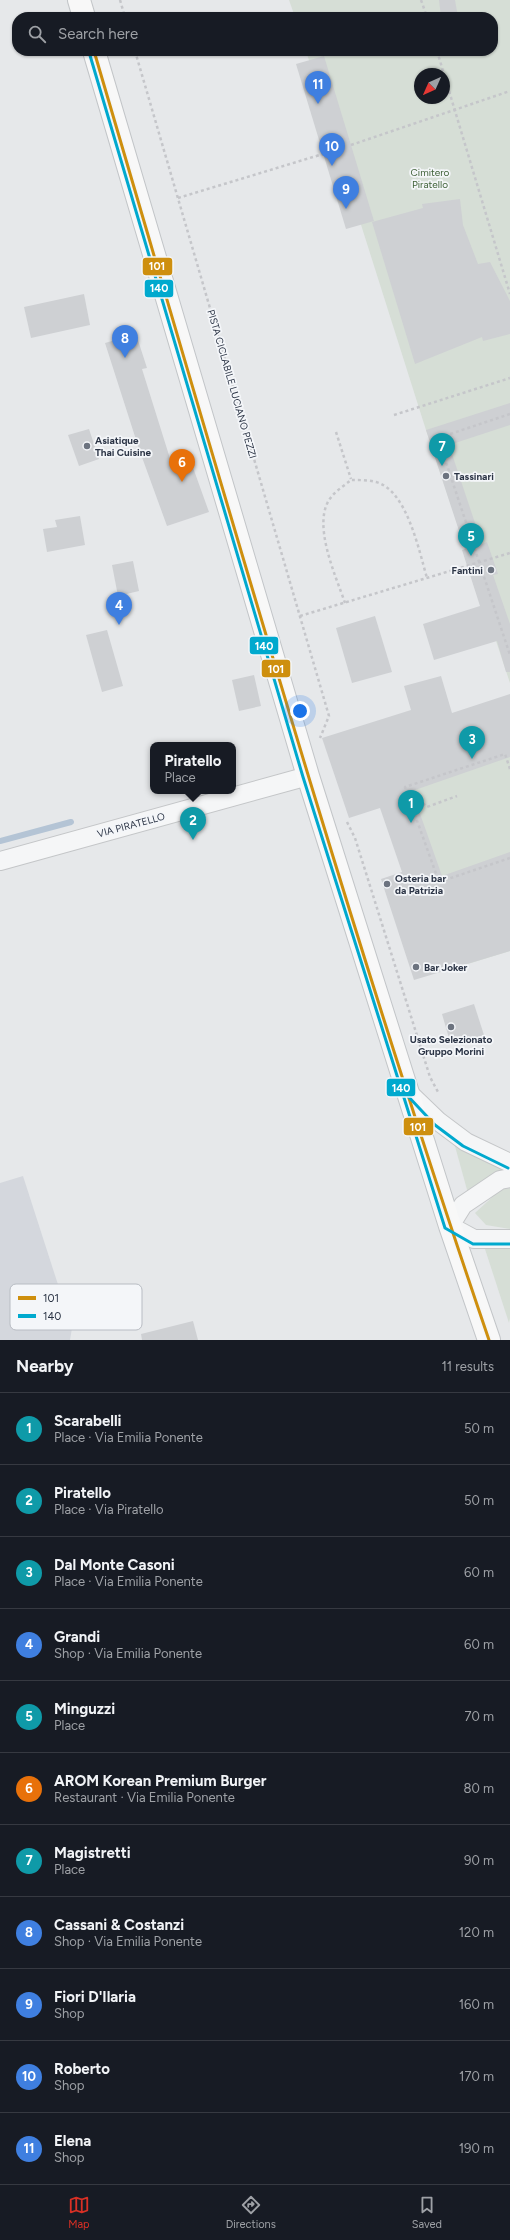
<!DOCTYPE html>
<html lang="en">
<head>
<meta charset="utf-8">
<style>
  :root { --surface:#171b24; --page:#20242c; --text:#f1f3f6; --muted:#9ea1a6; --line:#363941; --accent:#d93025 }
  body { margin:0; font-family:Figtree,sans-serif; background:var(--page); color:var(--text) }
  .compass { position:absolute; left:414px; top:68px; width:36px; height:36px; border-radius:50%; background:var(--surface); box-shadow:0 1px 3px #0004; rotate:225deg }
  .you { position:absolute; left:300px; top:711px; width:14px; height:14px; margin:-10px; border:3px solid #fff; border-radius:50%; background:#1a73e8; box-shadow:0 0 0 6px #1a73e833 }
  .badge { display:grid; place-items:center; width:26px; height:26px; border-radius:50%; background:var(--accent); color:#fff; font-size:13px; font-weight:700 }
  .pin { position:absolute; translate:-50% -33px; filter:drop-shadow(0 1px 2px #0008) }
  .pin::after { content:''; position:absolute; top:21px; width:14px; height:12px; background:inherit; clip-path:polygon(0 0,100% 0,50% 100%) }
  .popup { position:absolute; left:150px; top:742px; width:86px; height:52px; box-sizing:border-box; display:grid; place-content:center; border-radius:8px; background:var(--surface); filter:drop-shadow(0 1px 3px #0005); font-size:13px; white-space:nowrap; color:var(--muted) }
  .popup b { font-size:15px; color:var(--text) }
  .popup::after { content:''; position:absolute; left:50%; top:100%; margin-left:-8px; border:8px solid transparent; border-top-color:var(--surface) }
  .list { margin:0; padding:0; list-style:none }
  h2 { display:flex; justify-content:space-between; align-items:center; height:52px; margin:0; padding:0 16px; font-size:17px }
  h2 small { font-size:13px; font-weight:400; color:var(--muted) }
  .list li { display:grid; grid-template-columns:26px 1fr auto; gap:12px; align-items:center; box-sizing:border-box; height:72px; padding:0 16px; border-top:1px solid var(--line) }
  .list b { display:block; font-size:15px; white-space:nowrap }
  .list p { margin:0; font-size:13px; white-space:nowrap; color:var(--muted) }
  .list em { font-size:13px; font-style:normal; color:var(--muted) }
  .icon { flex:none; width:22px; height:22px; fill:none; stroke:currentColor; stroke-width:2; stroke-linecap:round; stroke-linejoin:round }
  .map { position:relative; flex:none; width:510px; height:1340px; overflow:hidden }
  .search { position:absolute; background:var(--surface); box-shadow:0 1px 3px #0004; left:12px; right:12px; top:12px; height:44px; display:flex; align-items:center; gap:10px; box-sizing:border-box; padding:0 14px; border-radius:16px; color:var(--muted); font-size:15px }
  .sheet { height:844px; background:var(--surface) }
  nav { display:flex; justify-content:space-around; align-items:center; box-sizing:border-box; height:56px; border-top:1px solid var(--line); background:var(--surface); font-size:11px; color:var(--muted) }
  nav a { display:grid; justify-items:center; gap:2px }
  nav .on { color:var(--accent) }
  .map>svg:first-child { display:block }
  .built { fill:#d4d7dd }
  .green { fill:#d6ded6; fill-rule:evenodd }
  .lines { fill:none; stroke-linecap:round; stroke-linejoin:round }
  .stream { stroke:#b4c4d5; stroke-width:6 }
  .building { fill:#ced0d3 }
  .minor-casing { stroke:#c4c6c8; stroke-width:20 }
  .primary-casing { stroke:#c2c5c8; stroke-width:24 }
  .path { stroke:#c5c6ca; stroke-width:2.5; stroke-dasharray:3 3; stroke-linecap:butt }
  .minor { stroke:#f5f6f7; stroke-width:18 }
  .primary { stroke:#f8f8f8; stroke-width:22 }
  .bus-1-casing { stroke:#f4f6f9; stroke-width:6 }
  .bus-2-casing { stroke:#f4f6f9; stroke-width:6 }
  .bus-1 { stroke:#ce8f0e; stroke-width:3 }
  .bus-2 { stroke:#00a9ce; stroke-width:3 }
  .poi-dot { fill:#6c737f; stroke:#f4f6f9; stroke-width:1.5 }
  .labels { text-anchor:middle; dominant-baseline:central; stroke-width:3.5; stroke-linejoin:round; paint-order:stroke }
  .park-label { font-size:10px; fill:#3f6138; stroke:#f4f6f9 }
  .street-label { font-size:10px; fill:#2b3445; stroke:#f4f6f9 }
  .poi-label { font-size:10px; font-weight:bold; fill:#2b3445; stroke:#f4f6f9; text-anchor:start }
  .key { fill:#f4f6f9; stroke:#b8bcc3; stroke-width:1 }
  .key-label { font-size:11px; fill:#2b3445 }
  .line-badge { stroke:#f4f6f9; stroke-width:1.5 }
  .badge-label { font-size:11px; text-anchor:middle; font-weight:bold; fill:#fff }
</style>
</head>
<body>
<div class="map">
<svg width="510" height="1340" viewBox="0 0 510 1340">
  <rect width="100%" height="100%" fill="#e6e8ea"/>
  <path class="built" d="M23,1176l49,152 -2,12h-70v-157z"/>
  <g class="green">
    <path d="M289,0h221v683l-84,-253 -120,-379h187v-34h-198zM420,74h24v24h-24z"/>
    <path d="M510,737v214l-55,17 -66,-192z"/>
    <path d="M453,1139l57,29 -41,29z"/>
    <path d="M510,1188v41l-24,-4 -11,-12 25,-23z"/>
    <path d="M510,1244v74l-1,5 -25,-77z"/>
  </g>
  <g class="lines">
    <path class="stream" d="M0,841l71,-19"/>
  </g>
  <g class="building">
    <path d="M439,0h16l3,17h-17z"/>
    <path d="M324,56l50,165 -28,8 -50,-165z"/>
    <path d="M460,199l3,26 15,39 12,-2 20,39v33l-27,7 -1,-4 -67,27 -43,-142 51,-14 -1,-4z"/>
    <path d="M84,294l6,31 -59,13 -7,-31z"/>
    <path d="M136,334l11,34 -5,1 31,99 18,-6 18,50 -42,14 -28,-77 -34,-106z"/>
    <path d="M510,403v22l-61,20 33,99 5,-2 11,32 -5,1 17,49v48h-4l-9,-31 -63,19 -11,-36 57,-18 -18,-56 3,-1 -39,-119z"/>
    <path d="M89,429l10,30 -20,7 -11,-31z"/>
    <path d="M80,516l5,29 -38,7 -4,-23 14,-2 -2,-7z"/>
    <path d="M133,561l6,30 -21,5 -6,-31z"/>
    <path d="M375,616l17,56 -40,11 -16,-55z"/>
    <path d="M107,630l16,56 -21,6 -16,-57z"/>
    <path d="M254,675l7,31 -22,5 -7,-31z"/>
    <path d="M441,676l11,37 58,-19v63l-98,34 30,85 68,-24v99l-96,29 -33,-101 21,-7 -22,-64 -31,10 -27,-80 89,-28 -7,-24z"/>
    <path d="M474,1004l10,31 -33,10 -9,-31z"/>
    <path d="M193,1321l5,19h-56l-1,-6z"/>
  </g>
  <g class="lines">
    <g class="minor-casing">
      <g id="minor">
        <path d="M0,861l308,-85"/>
        <path d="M411,1095l27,26 28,21 44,21"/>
        <path d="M510,1178l-10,2 -37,25 -13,21 24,13h36"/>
      </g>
    </g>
    <g class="primary-casing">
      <g id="primary">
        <path d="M79,0l5,17"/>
        <path d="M94,51l214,725 142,450 39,114"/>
      </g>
    </g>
    <g class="path">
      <path d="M120,0l5,17"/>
      <path d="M421,0l6,17"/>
      <path d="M135,51l194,665 -9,22"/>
      <path d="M437,51l73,243"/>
      <path d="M351,145l159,-54"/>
      <path d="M178,198l145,-44"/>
      <path d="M510,414l-72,24 72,217"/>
      <path d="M394,415l116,-37"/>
      <path d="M336,432l15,47"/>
      <path d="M345,603c-9,-27 -35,-82 -13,-107 5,-6 13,-11 19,-16 8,0 17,0 25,2 31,8 43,69 51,96"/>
      <path d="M300,616l210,-63"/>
      <path d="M510,769l-5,-15 -100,33 34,95 71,-24"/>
      <path d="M414,795l13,12 30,-11"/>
      <path d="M347,822l8,16 75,239 8,15"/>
    </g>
    <use href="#minor" class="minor"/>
    <use href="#primary" class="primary"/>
    <g class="bus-1-casing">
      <path id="bus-1" d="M94,51c127,431 250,864 395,1289"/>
    </g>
    <g class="bus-2-casing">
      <g id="bus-2">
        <path d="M89,52l214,725 142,451 28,16h37"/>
        <path d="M405,1093l30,32 28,21 45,22"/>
      </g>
    </g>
    <use href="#bus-1" class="bus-1"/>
    <use href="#bus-2" class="bus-2"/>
  </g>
  <g class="poi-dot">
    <circle cx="87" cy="446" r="4"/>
    <circle cx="446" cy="476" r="4"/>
    <circle cx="491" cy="570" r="4"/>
    <circle cx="387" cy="884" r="4"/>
    <circle cx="416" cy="967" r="4"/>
    <circle cx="451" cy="1027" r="4"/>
  </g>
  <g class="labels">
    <g class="park-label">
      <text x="430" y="172">Cimitero<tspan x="430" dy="12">Piratello</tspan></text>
    </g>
    <g class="street-label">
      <text transform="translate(232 384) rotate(74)">PISTA CICLABILE LUCIANO PEZZI</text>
      <text transform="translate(131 825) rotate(-15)">VIA PIRATELLO</text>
    </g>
    <g class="poi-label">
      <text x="95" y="440">Asiatique<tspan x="95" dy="12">Thai Cuisine</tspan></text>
      <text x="454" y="476">Tassinari</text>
      <text x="483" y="570" text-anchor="end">Fantini</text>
      <text x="395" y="878">Osteria bar<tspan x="395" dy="12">da Patrizia</tspan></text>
      <text x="424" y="967">Bar Joker</text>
      <text x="451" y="1039" text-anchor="middle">Usato Selezionato<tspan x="451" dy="12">Gruppo Morini</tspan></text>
    </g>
  </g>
  <rect x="10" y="1284" width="132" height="46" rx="6" class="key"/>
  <rect x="18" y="1296" width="18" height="4" fill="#ce8f0e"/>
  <rect x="18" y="1314" width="18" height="4" fill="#00a9ce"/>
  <g class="key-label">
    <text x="43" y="1302">101</text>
    <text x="43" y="1320">140</text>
  </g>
  <g class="line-badge">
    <rect x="142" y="257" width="31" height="19" rx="4" fill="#ce8f0e"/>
    <rect x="144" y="279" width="30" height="19" rx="4" fill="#00a9ce"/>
    <rect x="249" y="636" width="30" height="19" rx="4" fill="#00a9ce"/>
    <rect x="261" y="659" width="30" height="19" rx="4" fill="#ce8f0e"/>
    <rect x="386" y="1078" width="30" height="19" rx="4" fill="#00a9ce"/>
    <rect x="403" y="1117" width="31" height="19" rx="4" fill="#ce8f0e"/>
  </g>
  <g class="badge-label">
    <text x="157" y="270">101</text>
    <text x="159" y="292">140</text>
    <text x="264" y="650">140</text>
    <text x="276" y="673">101</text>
    <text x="401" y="1092">140</text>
    <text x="418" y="1131">101</text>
  </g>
</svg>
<svg class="compass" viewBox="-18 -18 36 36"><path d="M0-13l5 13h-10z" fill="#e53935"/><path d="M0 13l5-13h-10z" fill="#9ea1a6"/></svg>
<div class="you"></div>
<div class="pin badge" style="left:411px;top:823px;background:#0f9aa8">1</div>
<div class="pin badge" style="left:193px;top:840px;background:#0f9aa8">2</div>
<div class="popup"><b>Piratello</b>Place</div>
<div class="pin badge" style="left:472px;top:759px;background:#0f9aa8">3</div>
<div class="pin badge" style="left:119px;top:625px;background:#3f7fe0">4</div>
<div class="pin badge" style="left:471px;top:556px;background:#0f9aa8">5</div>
<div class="pin badge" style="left:182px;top:482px;background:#e8710a">6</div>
<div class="pin badge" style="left:442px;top:466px;background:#0f9aa8">7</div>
<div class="pin badge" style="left:125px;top:358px;background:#3f7fe0">8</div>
<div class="pin badge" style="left:346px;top:209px;background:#3f7fe0">9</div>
<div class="pin badge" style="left:332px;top:166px;background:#3f7fe0">10</div>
<div class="pin badge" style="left:318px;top:104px;background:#3f7fe0">11</div>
<div class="search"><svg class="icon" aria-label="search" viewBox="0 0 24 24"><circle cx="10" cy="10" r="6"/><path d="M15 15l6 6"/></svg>Search here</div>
</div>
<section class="sheet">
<h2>Nearby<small>11 results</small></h2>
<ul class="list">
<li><span class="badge" style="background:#0f9aa8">1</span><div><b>Scarabelli</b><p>Place · Via Emilia Ponente</p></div><em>50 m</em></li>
<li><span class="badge" style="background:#0f9aa8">2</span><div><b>Piratello</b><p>Place · Via Piratello</p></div><em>50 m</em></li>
<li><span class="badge" style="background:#0f9aa8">3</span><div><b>Dal Monte Casoni</b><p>Place · Via Emilia Ponente</p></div><em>60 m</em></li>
<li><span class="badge" style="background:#3f7fe0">4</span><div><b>Grandi</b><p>Shop · Via Emilia Ponente</p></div><em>60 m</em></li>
<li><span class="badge" style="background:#0f9aa8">5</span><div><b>Minguzzi</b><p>Place</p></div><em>70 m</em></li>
<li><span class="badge" style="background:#e8710a">6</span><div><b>AROM Korean Premium Burger</b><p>Restaurant · Via Emilia Ponente</p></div><em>80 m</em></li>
<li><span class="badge" style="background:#0f9aa8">7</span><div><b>Magistretti</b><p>Place</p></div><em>90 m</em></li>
<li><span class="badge" style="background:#3f7fe0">8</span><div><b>Cassani &amp; Costanzi</b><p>Shop · Via Emilia Ponente</p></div><em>120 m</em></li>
<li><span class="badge" style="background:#3f7fe0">9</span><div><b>Fiori D'Ilaria</b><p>Shop</p></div><em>160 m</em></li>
<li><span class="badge" style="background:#3f7fe0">10</span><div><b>Roberto</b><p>Shop</p></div><em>170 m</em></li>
<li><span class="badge" style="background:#3f7fe0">11</span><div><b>Elena</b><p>Shop</p></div><em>190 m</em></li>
</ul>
</section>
<nav>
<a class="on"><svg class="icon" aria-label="map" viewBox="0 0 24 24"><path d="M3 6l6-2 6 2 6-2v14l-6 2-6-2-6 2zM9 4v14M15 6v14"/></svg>Map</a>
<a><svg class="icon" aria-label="directions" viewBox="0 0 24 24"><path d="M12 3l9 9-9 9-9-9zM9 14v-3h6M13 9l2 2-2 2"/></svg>Directions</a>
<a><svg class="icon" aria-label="saved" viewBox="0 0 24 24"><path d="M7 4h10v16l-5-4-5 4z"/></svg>Saved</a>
</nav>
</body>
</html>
